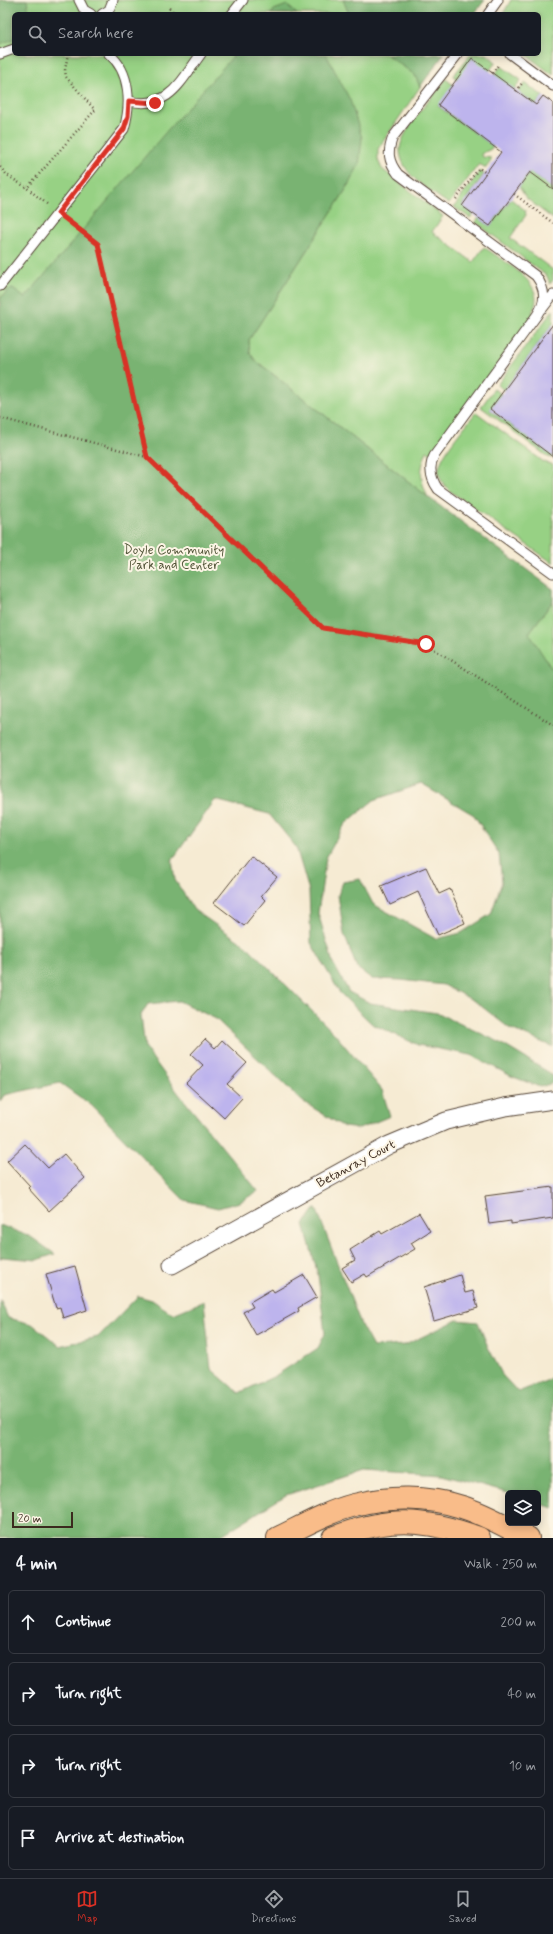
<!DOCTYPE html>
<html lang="en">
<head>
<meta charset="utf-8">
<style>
  :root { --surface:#171b24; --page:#242831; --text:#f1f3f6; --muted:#9ea1a6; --line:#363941; --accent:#d93025 }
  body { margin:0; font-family:Mynerve,sans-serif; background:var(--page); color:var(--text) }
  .controls { position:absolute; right:12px; bottom:12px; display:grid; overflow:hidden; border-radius:6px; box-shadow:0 2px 10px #0003 }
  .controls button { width:36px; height:36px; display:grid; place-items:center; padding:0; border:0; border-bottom:1px solid var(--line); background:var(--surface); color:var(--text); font:20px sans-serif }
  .scale { position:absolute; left:12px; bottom:10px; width:61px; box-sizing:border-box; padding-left:4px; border:2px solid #3b2a1e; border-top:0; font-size:11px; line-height:14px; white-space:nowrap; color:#3b2a1e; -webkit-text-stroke:3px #fcf5e5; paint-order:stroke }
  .stop { position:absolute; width:12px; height:12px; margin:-9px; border:3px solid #d93025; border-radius:50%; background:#fff }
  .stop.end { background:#d93025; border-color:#fff; box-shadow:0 1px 4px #0008 }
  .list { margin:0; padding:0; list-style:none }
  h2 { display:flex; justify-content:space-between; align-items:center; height:52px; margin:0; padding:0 16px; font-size:17px }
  h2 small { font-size:13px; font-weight:400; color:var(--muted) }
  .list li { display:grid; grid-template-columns:26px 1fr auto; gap:12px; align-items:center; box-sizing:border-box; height:64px; margin:0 8px 8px; padding:0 8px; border:1px solid var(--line); border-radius:6px }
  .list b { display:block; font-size:15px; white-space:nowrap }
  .list em { font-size:13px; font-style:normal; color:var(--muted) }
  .icon { flex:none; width:22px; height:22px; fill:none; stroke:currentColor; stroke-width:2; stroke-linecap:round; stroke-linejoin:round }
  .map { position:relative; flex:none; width:553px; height:1538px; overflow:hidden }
  .search { position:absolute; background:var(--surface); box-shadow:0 2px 10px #0003; left:12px; right:12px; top:12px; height:44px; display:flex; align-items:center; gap:10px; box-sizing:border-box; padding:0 14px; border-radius:6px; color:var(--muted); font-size:15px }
  .sheet { height:340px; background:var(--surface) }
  nav { display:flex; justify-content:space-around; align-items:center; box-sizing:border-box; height:56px; border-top:1px solid var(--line); background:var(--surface); font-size:11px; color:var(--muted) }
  nav a { display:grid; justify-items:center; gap:2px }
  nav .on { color:var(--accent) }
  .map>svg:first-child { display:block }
  .green { fill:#97d184; stroke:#697e51 }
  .forest { fill:#79b372; stroke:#5a6e48 }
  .building { fill:#bdb4ed }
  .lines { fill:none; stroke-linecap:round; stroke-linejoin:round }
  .lane-casing { stroke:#574739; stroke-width:11 }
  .street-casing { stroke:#574739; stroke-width:19 }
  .highway-casing { stroke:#574739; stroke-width:24 }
  .path { stroke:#574739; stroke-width:2.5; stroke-dasharray:1 3; stroke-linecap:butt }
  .lane { stroke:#fff; stroke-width:9 }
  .street { stroke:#fff; stroke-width:17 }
  .highway { stroke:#f9bc89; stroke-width:22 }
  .route { stroke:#d93025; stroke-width:5 }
  .labels { text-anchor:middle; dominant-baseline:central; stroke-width:4; stroke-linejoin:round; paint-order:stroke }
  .park-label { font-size:13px; fill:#525438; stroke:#fcf5e5 }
  .street-label { font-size:13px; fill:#3b2a1e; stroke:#fcf5e5 }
</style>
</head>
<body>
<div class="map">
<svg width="553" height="1538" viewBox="0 0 553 1538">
  <rect width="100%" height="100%" fill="#fcf5e5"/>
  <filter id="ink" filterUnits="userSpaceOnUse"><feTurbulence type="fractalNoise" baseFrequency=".025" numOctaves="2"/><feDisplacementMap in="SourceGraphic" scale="8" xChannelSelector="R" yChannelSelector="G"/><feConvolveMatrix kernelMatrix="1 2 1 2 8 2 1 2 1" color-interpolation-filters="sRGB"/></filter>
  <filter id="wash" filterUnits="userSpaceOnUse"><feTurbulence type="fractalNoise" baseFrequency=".012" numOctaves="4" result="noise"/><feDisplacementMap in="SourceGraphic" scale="16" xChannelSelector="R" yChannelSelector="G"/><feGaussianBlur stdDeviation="0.9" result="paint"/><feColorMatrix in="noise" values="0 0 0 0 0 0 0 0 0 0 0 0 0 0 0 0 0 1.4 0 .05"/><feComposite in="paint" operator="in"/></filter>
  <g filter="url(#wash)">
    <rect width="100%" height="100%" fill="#f6ebd3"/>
    <g class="green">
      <path d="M0,0h433l-12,14h-407v40h374l-1,1 28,20 5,12 -42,62v11l4,9 61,47 -11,16 41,30 11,-15c18,14 66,37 48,65l5,3 -103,141 -7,-5c-7,18 -8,27 1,46l-173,-137 -5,-7 -1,-13 96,-149 -178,130 362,312 24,-32v245l-242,-181 -311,436z"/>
      <path d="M511,0h42v75l-28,-21h14v-40h-36z"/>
      <path d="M471,54h16l9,8 -7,9 -32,8 -4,-3z"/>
      <path d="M501,66l20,14 -7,10 -20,-15z"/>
      <path d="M446,79l7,6 -15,21 55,40 -2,3 -10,5 2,3 8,1v3l-5,7 -7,-4 -30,40c-13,-9 -28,-18 -39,-30 -5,-6 -11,-17 -10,-26 3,-20 33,-51 46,-69z"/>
      <path d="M525,83l18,13 -7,9 -18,-13z"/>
      <path d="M480,171l4,3 -22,31 11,9 -3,4 -16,-11z"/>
      <path d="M530,172l23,17v30l-27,-21 -7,-11z"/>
      <path d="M511,199l14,11 1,5 -16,23 43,32v10l-3,4 -3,-8 -72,-54 4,-4 11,8z"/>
      <path d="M553,310v14l-49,66 -7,-5z"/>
      <path d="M494,389l7,5 -11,16 60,44 3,-3v7l-5,-1 -67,-50z"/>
      <path d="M476,412l68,50 9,3v98l-103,-72c-5,-5 -10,-10 -11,-18 -3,-15 28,-48 37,-61z"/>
    </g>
    <g class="forest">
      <path d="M0,0h27l2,14h-15v25l-14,5z"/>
      <path d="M343,0h142l-11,14h-125z"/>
      <path d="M287,5l10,9h-26l3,-4z"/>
      <path d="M235,54h91l24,46 12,38 -3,27 -14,26 -96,149 1,13 5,7 173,137 125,92v12l-24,32 24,38v376l-44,-19 -33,-26 -32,-17 -43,-5 -29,-1 -15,-11 -13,-34 -6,-39 5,-13 17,-3 13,25 63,35 25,-6 30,-19 11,-32 -3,-28 -25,-39 -53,-31 -47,16 -29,24 -19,34 -8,55 15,50 16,29 21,11 67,10 60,28 53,32 3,3v7l-13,4 -29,-11 -40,-21 -53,-10 -46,-21 -32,-31 -29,-50 -2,-52 -13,-44 -27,-33 -54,-14 -43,60 3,20 19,30 54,37 86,86 48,57 8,26 -31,13 -15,-2 -42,-26 -86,-82 -37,-18 -31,3 -7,11 4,33 34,46 79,97 -18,11 -22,6 -34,-8 -93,-95 -31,-22 -56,12 -4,6v-802l8,-9 5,-1 12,9 140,-165z"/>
      <path d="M386,54h58l-24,33 -5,-12z"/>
      <path d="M316,1208l46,119 11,20 32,-2 52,-25 21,2 10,25 15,29 15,16 28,-11 7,-5v132l-15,-5v-10h-30l-67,-18 -77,-5 -78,25 -69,43h-217v-238l8,18 24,6 28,22 38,-9 40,-41 14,4 21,14 31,-13 7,68 28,24 36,-17 43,-28 7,-14 -7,-59 -14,-51z"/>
      <path d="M0,1225l31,12 24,17 -18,6 -35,-3 -2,2z"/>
    </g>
    <g id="blocks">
      <g class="building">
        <path d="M472,58l64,47 7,-9 10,7v86l-23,-17 -40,54 -28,-20 39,-54 -63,-47z"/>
        <path d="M553,324v133l-63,-48z"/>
        <path d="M251,856l26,21 -16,19 4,4 -21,26 -30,-23z"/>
        <path d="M426,867l13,27 11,-5 15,34 -27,12 -20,-43 -28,13 -9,-19z"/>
        <path d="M205,1039l10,9 7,-8 25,23 -20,21 15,14 -18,20 -38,-35 17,-18 -12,-11z"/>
        <path d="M25,1144l23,24 16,-14 21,24 -36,33 -21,-23 2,-2 -23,-25z"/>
        <path d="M553,1187v31l-42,6v-3l-22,3 -4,-28z"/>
        <path d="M419,1213l11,18 -19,12 4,6 -48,28 -2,-3 -14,8 -9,-14 13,-8 -5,-10 30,-19 2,3z"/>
        <path d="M75,1266l12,44 -24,8 -3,-11 -4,1 -10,-34z"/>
        <path d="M304,1275l13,22 -19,11 1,3 -43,24 -13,-23 10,-5 -3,-5 22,-13 2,3z"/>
        <path d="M460,1275l5,18 8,-2 5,17 -44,13 -10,-34z"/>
      </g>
    </g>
  </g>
  <g filter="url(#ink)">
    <use href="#blocks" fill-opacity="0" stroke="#574739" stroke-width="1"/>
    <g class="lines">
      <g class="lane-casing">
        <g id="lane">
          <path d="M79,0l5,10 7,4"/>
          <path d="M102,14l7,-4 4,-10"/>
          <path d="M232,14l11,-14"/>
          <path d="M488,14l10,-14"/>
          <path d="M0,54l14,-5"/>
          <path d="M458,54l-65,83c-6,15 -5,24 5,37l138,102c10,14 10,25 1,39l-103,141c-6,12 -3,23 4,33l115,84"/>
          <path d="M510,54l43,32"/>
          <path d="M129,101c40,9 51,-19 72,-47"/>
          <path d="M0,286l124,-157c7,-24 7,-57 -15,-75"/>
          <path d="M543,308l10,-13"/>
        </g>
      </g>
      <g class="street-casing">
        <path id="street" d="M172,1265l217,-120 57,-24 59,-14 48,-7"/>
      </g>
      <g class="highway-casing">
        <g id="highway">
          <path d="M278,1538c25,-12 49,-26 76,-33 34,-9 74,-9 108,2 23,7 45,20 66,31"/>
          <path d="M333,1538c55,-22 90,-20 146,0"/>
        </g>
      </g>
      <g class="path">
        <path d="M169,8l7,6"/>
        <path d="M492,73l7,-9"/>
        <path d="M516,91l7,-9"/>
        <path d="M0,167l7,8 20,13"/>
        <path d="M514,194l39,29"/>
        <path d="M456,199l23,-31 7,5"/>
        <path d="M47,204l-20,-16 68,-78 -29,-33 -1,-7 3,-16"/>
        <path d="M70,222l28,22 49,213"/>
        <path d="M0,418l147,39 176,171 103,16 127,81"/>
      </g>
      <use href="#lane" class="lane"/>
      <use href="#street" class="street"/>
      <use href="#highway" class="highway"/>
    </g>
  </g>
  <g class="lines" filter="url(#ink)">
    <path class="route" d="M155,103l-26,-2 -1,15 -4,13 -66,84 40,31 49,213 176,171 103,16"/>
  </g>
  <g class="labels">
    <g class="park-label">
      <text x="174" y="550">Doyle Community<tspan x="174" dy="15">Park and Center</tspan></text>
    </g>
    <g class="street-label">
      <text transform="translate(356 1164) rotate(-28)">Betanray Court</text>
    </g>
  </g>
</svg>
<div class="controls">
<button><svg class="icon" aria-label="layers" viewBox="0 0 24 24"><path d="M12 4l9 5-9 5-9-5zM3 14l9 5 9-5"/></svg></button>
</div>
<div class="scale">20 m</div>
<div class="stop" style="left:426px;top:644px"></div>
<div class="stop end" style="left:155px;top:103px"></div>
<div class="search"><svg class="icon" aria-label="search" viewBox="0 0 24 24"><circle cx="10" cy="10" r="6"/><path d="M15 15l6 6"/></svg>Search here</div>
</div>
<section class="sheet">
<h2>4 min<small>Walk · 250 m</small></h2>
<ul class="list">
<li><svg class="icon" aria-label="ahead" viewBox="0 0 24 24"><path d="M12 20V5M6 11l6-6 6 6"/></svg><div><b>Continue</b></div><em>200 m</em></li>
<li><svg class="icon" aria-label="right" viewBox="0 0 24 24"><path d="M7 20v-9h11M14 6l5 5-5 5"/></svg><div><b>Turn right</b></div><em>40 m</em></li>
<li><svg class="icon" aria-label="right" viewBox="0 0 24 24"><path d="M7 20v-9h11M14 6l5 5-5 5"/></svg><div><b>Turn right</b></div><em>10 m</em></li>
<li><svg class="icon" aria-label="arrive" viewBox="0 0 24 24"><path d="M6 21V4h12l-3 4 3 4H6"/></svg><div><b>Arrive at destination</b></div></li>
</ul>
</section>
<nav>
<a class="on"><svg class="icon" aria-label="map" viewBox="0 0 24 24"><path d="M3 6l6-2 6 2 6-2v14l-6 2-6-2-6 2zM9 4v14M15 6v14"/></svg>Map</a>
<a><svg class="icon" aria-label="directions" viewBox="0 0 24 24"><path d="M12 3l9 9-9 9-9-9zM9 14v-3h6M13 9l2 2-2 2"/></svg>Directions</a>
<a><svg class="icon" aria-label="saved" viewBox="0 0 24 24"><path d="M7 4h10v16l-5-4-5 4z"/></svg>Saved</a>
</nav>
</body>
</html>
